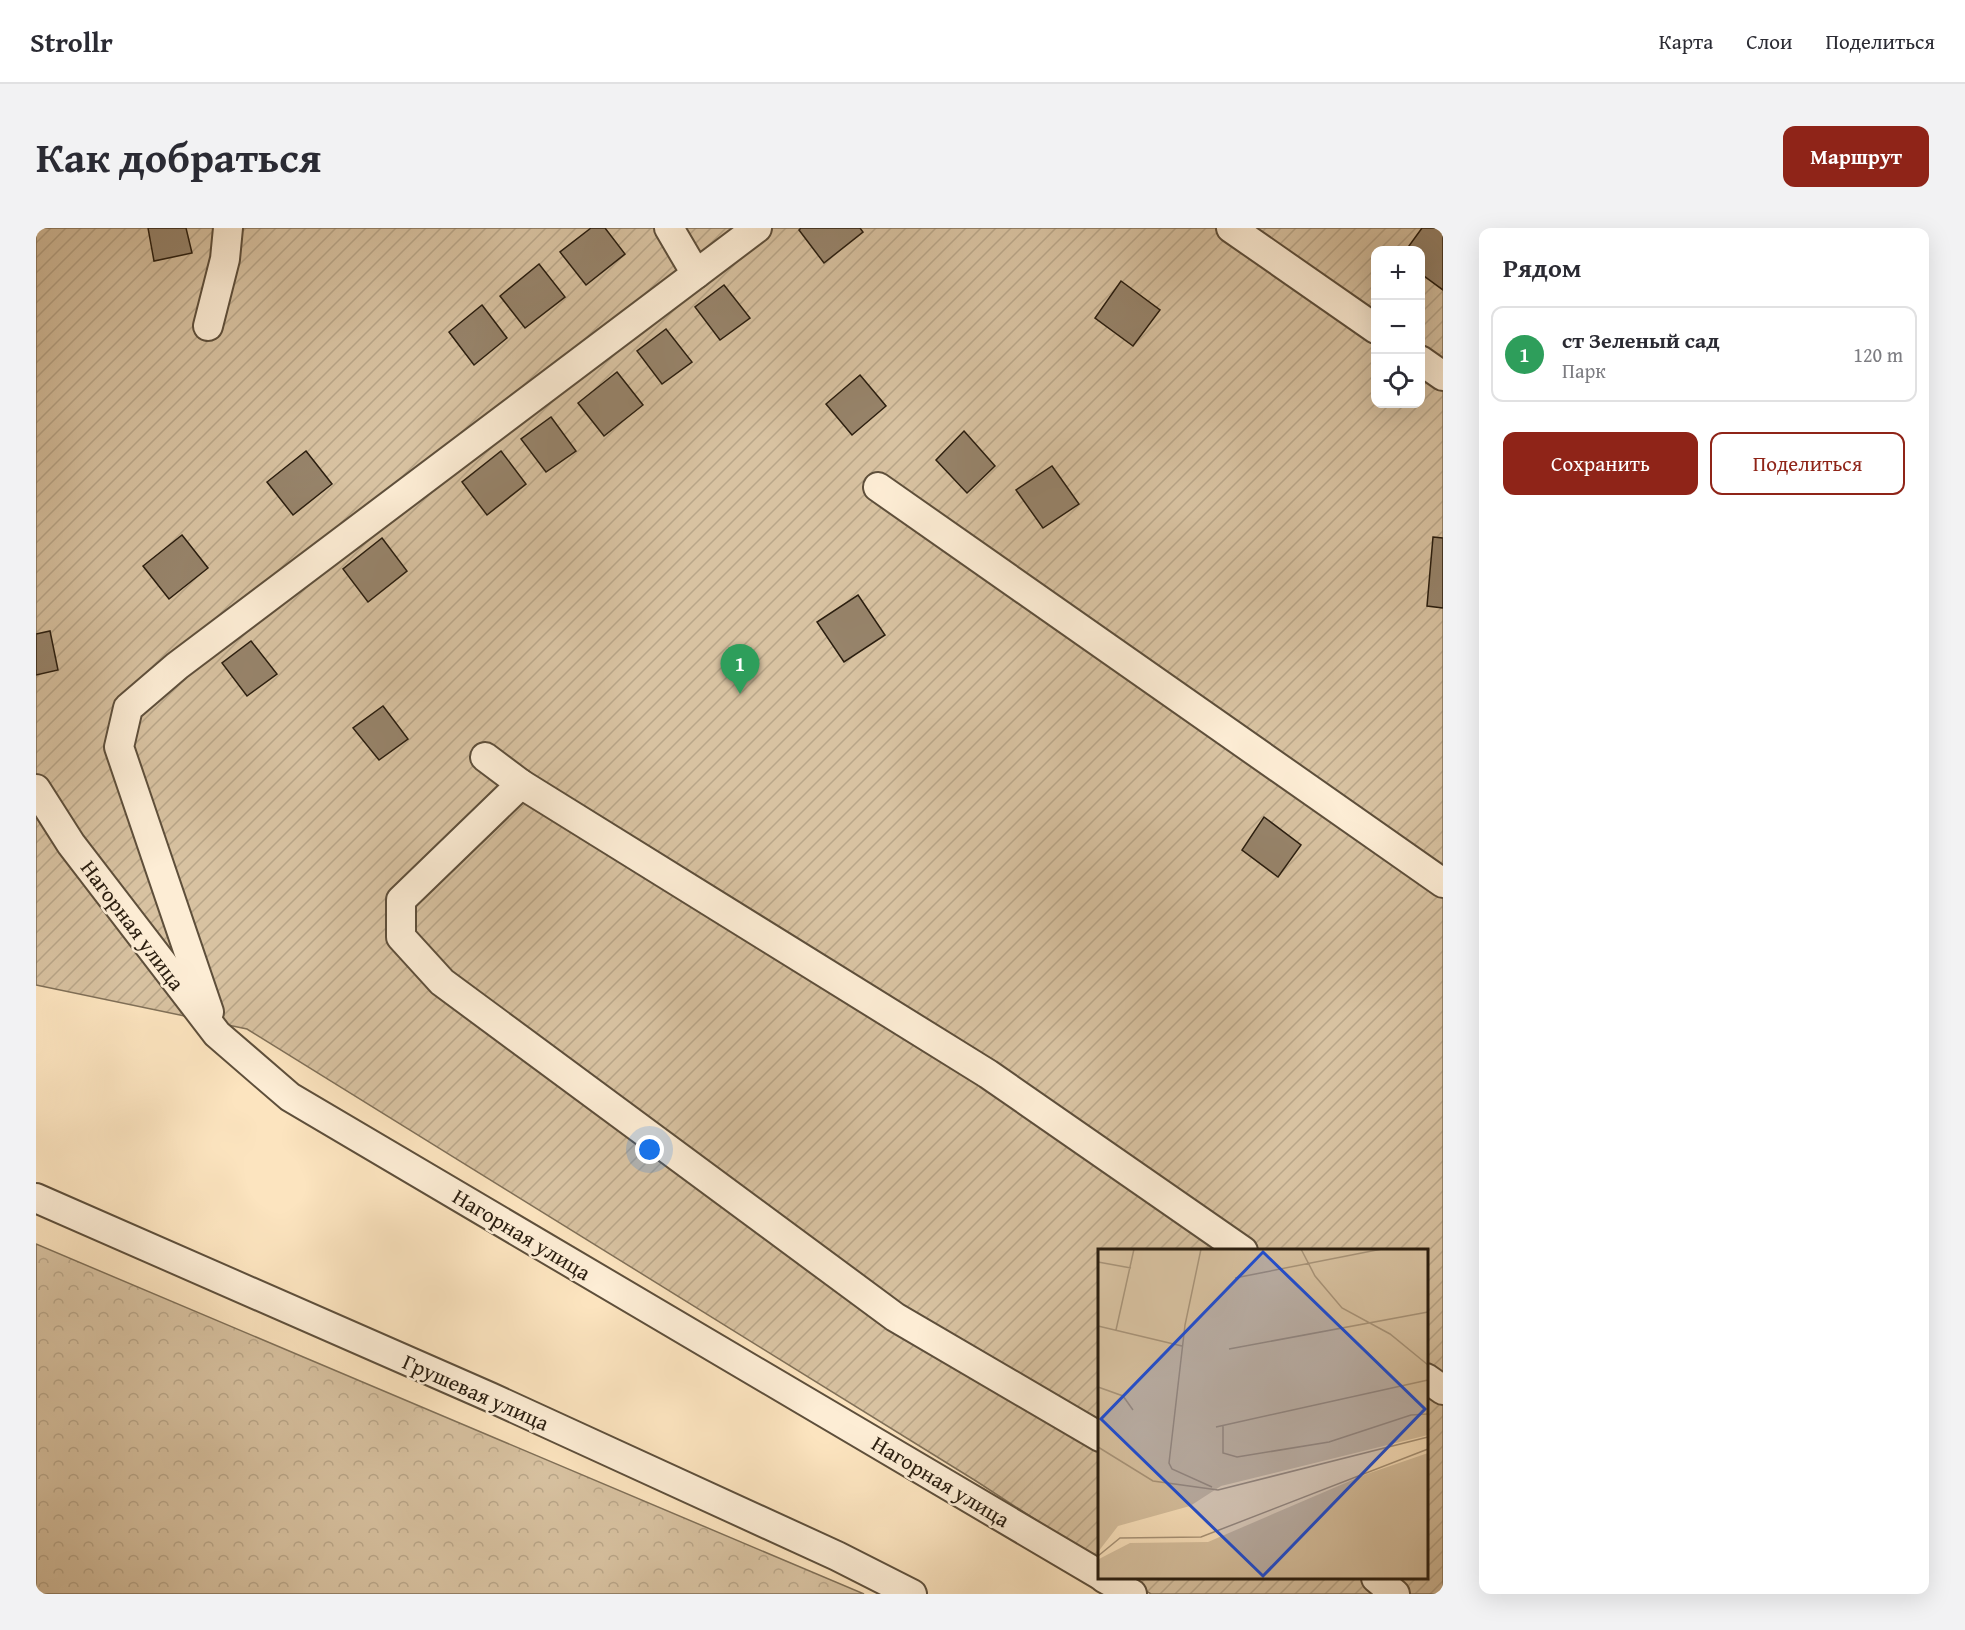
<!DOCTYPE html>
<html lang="ru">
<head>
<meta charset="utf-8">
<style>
  :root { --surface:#fff; --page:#f2f2f3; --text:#2b2b33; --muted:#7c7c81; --line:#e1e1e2; --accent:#8f2418 }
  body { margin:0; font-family:"Gentium Book Plus",serif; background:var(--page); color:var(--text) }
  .controls { position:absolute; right:18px; top:18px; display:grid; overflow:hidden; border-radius:12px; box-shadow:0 6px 24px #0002 }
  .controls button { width:54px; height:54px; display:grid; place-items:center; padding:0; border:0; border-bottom:2px solid var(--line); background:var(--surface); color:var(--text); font:30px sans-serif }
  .you { position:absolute; left:614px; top:922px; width:21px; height:21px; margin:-15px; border:4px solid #fff; border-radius:50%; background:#1a73e8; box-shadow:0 0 0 9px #1a73e833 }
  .badge { display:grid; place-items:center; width:39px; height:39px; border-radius:50%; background:var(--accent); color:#fff; font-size:20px; font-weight:700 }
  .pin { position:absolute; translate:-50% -50px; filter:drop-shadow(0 2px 3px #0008) }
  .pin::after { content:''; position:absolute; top:32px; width:21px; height:18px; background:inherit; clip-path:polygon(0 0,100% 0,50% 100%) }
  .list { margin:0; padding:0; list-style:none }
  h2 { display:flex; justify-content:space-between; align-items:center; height:78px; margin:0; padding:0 24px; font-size:26px }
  h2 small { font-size:20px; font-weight:400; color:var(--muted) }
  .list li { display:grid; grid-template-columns:39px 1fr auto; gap:18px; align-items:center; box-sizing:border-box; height:96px; margin:0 12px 12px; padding:0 12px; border:2px solid var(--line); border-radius:12px }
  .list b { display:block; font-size:22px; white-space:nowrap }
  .list p { margin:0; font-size:20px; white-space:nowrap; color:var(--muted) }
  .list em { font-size:20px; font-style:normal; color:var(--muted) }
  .actions { display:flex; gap:12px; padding:18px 24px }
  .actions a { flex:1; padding:14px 0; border:2px solid var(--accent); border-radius:12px; text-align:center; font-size:21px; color:var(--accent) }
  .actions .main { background:var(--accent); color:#fff }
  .icon { flex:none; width:33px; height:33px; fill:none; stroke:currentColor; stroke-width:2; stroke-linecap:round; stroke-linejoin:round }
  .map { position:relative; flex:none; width:1407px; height:1366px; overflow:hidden; border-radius:12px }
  header { display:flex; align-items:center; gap:36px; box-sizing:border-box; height:84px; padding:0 30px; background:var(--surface); border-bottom:2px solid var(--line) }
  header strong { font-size:28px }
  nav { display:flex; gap:33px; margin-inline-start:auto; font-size:21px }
  .intro { display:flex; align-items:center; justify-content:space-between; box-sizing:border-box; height:144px; padding:0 36px }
  h1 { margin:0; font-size:42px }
  .button { padding:15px 27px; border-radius:12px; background:var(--accent); color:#fff; font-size:21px; font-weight:700 }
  main { display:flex; gap:36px; padding:0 36px }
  aside { flex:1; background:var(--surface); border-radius:12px; box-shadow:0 6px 24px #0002 }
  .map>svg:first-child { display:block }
  .forest { fill:url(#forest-crowns); stroke:#807058; stroke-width:1.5 }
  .garden { fill:url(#garden-furrows); stroke:#807058; stroke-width:1.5; fill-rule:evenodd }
  .building { fill:#97846b; stroke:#291d0f; stroke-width:1.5 }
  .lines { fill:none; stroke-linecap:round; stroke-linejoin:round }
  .street-casing { stroke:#5e4f3b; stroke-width:32 }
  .street { stroke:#fdedd5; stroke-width:28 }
  .labels { text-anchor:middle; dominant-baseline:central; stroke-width:5; stroke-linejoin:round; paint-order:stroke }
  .street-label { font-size:22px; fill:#291d0f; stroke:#fdedd5 }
  .inset-road { fill:none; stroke:#a89479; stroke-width:1.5 }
  .view { fill:#1d4ed8; fill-opacity:0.15; stroke:#1d4ed8; stroke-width:3 }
  .inset-edge { fill:none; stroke:#291d0f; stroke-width:3 }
</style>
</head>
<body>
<header>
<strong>Strollr</strong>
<nav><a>Карта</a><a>Слои</a><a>Поделиться</a></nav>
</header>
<div class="intro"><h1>Как добраться</h1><a class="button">Маршрут</a></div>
<main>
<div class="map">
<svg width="1407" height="1366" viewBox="0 0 1407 1366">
  <defs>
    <pattern id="forest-crowns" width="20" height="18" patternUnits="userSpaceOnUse" patternTransform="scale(1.5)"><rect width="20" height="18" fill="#d8c2a1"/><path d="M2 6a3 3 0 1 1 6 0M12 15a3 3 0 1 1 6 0" fill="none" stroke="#b9a689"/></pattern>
    <pattern id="garden-furrows" width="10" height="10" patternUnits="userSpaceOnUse" patternTransform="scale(1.5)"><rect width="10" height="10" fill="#d8c2a1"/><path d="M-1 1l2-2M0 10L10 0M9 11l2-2" fill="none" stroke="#b9a689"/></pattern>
  </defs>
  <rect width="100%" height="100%" fill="#fce4bf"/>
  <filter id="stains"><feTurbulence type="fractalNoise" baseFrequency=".00333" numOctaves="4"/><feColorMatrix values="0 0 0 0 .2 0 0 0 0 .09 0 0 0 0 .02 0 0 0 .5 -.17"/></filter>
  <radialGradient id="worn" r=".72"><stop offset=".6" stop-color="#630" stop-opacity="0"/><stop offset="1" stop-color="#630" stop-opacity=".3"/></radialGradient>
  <path class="forest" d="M0,1016l828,350h-828z"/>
  <path class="garden" d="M0,0h1407v1366h-292l-26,-16h301v-327h-326l-1,310 -123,-80 -729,-452 -211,-44zM1340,22h44v154h-44z"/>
  <g class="building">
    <path d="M112,0h38l6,25 -38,8z"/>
    <path d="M555,0h14l20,26 -39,31 -26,-33z"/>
    <path d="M765,0h59l3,4 -39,31 -25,-33z"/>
    <path d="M1386,0h21v62l-23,-17v-23h-14z"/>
    <path d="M503,36l26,33 -40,31 -25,-32z"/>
    <path d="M1085,53l39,29 -27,36 -38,-28z"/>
    <path d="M688,57l26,33 -30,22 -25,-33z"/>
    <path d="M446,77l25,33 -33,27 -25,-33z"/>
    <path d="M630,101l26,33 -30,22 -25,-33z"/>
    <path d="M581,144l26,33 -39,31 -26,-33z"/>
    <path d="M824,147l26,31 -34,29 -26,-31z"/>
    <path d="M515,189l25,34 -30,21 -25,-33z"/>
    <path d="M928,203l31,35 -28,27 -31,-33z"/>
    <path d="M270,223l26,33 -39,31 -26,-33z"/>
    <path d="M465,223l25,33 -39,31 -25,-33z"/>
    <path d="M1016,238l27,38 -36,24 -27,-38z"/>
    <path d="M146,307l26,33 -39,31 -26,-33z"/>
    <path d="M1397,309l10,1v70l-16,-2z"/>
    <path d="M346,310l25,33 -39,31 -25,-33z"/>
    <path d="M822,367l27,40 -41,27 -27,-40z"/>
    <path d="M14,403l8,39 -22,5v-41z"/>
    <path d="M215,413l26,33 -30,22 -25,-33z"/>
    <path d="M347,478l25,33 -29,21 -26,-32z"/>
    <path d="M1228,589l37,28 -23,32 -36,-27z"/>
  </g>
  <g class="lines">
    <g class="street-casing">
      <g id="street">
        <path d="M633,0l27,46"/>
        <path d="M1195,0l145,101"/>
        <path d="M172,98l17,-67 3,-31"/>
        <path d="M1384,132l23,16"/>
        <path d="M842,259l565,396"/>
        <path d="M449,529l36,27 467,290 255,177"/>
        <path d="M485,556l-120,116v37l41,45 453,335 205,120"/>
        <path d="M0,561l35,55 146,190 73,63 810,478"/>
        <path d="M173,784l-90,-265 9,-39 49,-42 580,-438"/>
        <path d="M0,970l454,199 347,159 75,38"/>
        <path d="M1390,1150l17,12"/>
        <path d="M1068,1350l28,16"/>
        <path d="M1340,1350l19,16"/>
      </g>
    </g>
    <use href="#street" class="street"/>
  </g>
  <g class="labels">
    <g class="street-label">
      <text transform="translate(97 697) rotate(53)">Нагорная улица</text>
      <text transform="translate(486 1006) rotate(31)">Нагорная улица</text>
      <text transform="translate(440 1164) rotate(24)">Грушевая улица</text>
      <text transform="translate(905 1253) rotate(31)">Нагорная улица</text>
    </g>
  </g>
  <g transform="translate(1062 1021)">
    <rect width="330" height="330" fill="#fce4bf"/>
    <path d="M330,204v126h-330l1,-20 31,-16 78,-1 156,-67z" fill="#d8c2a1"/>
    <path d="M0,0h330v186l-207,51 -31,20 -72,20 -20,26z" fill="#d8c2a1"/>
    <path class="inset-road" d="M103,0l-16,76 -16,138 3,6 40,18M203,0l14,27 27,32 48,26 38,31M0,13l33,6M137,29l147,-29M0,77l84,20M18,81l18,-81M131,100l199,-37M0,138l25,9 10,14M125,176v28l14,4 92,-15 82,-27 17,-1M118,178l212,-47M0,198l55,34 65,9 210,-53M0,307l22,-18 81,-1 227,-88"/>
    <path class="view" d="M165,3l162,157 -162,167 -162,-157z"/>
    <rect width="330" height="330" class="inset-edge"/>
  </g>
  <rect width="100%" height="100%" filter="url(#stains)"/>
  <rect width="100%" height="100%" fill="url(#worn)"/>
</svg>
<div class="controls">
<button>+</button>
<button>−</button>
<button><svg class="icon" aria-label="locate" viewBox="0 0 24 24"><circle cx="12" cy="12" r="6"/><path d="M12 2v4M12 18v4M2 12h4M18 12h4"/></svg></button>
</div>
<div class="you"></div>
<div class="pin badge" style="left:704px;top:466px;background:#2e9e5b">1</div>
</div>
<aside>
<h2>Рядом<small></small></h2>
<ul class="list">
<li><span class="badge" style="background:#2e9e5b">1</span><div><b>ст Зеленый сад</b><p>Парк</p></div><em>120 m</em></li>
</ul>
<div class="actions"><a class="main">Сохранить</a><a>Поделиться</a></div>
</aside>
</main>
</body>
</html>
